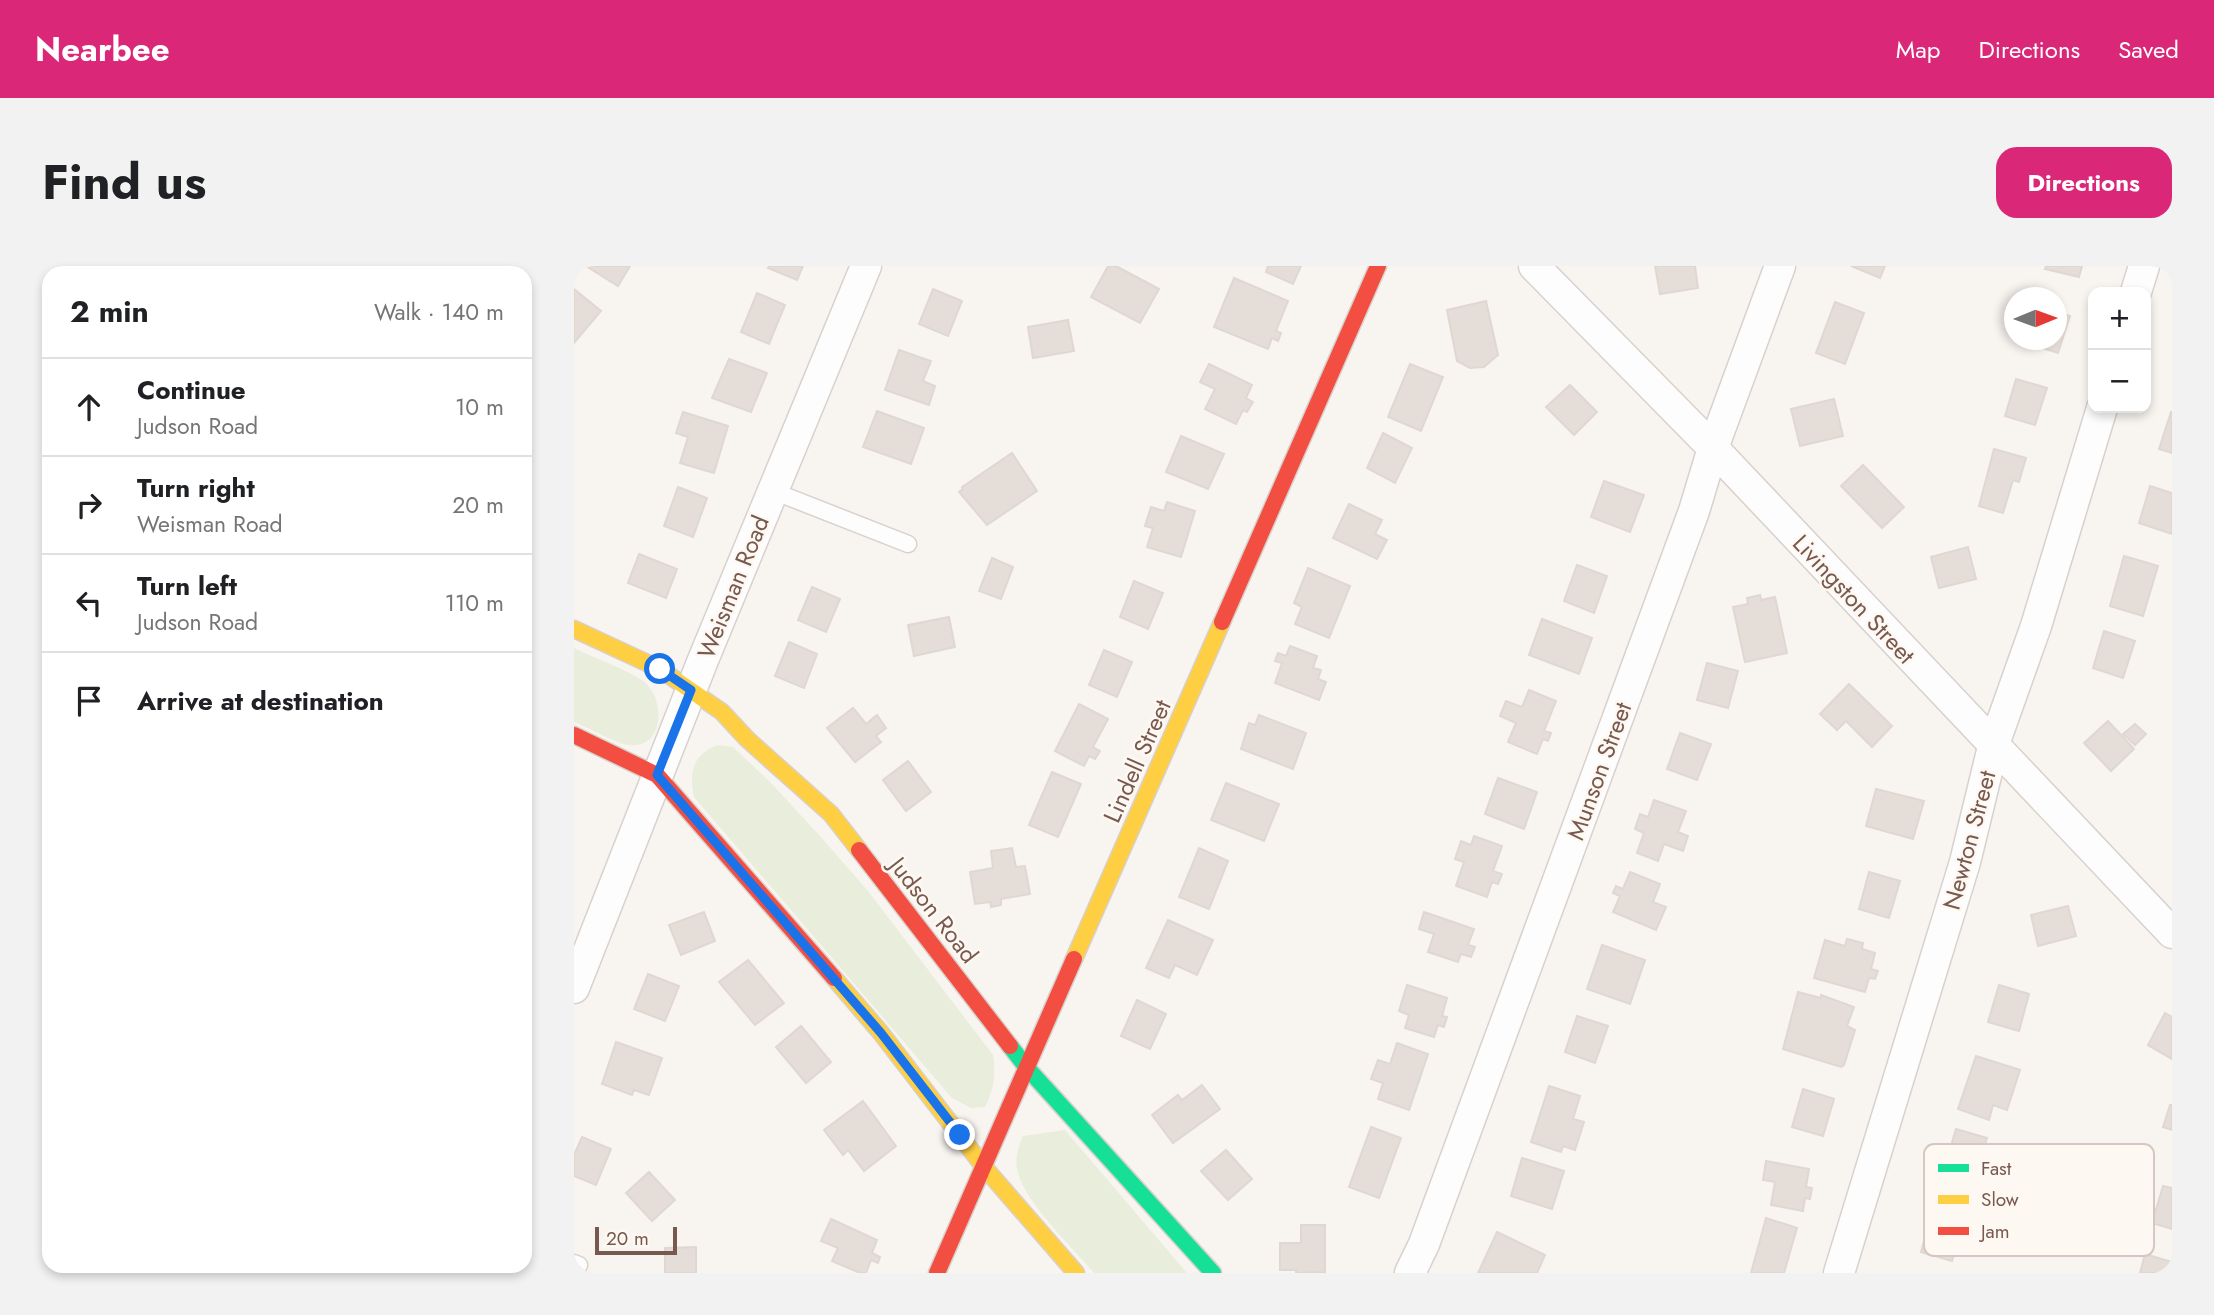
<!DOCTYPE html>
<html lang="en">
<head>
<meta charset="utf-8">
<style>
  :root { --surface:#fff; --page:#f2f2f2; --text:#202124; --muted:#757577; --line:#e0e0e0; --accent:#db2777 }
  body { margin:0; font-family:Jost,sans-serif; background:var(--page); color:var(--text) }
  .controls { position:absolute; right:21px; top:21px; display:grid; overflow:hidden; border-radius:14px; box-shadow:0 4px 10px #0003 }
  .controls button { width:63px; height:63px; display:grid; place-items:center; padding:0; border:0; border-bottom:2px solid var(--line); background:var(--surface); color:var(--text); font:35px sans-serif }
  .compass { position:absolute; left:1430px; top:21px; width:63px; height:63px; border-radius:50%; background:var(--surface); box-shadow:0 4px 10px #0003; rotate:89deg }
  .scale { position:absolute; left:21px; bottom:18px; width:82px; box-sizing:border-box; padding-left:7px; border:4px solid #77594f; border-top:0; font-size:19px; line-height:24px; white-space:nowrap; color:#77594f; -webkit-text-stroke:5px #fef8f2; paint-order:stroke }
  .stop { position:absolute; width:21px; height:21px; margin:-16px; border:5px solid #1a73e8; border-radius:50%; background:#fff }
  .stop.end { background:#1a73e8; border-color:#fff; box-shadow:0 2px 7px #0008 }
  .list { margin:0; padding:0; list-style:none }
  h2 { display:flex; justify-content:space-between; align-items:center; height:91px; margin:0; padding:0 28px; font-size:30px }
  h2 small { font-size:23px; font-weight:400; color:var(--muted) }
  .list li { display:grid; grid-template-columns:46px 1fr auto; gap:21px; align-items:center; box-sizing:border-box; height:98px; padding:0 28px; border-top:2px solid var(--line) }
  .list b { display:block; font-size:26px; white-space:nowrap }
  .list p { margin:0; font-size:23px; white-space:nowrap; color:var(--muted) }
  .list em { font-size:23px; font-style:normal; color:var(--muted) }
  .icon { flex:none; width:38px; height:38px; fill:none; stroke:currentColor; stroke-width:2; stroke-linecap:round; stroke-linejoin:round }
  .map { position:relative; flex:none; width:1598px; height:1007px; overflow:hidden; border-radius:21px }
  header { display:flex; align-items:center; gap:42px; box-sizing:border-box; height:98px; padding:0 35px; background:var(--accent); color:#fff }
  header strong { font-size:33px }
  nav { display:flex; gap:38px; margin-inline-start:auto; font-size:24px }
  .intro { display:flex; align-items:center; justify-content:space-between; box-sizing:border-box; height:168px; padding:0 42px }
  h1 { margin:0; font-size:49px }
  .button { padding:18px 32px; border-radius:21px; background:var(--accent); color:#fff; font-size:24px; font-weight:700 }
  main { display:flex; gap:42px; padding:0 42px }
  aside { flex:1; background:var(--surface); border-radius:21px; box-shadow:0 4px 10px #0003 }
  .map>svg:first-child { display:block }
  .green { fill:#e8eedb }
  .building { fill:#e5ddd7; stroke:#e1d7d2; stroke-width:2 }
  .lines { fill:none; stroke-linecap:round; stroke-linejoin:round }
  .lane-casing { stroke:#d8d1cd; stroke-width:19 }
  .street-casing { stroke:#d8d1cd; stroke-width:33 }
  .fast-casing { stroke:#d8d0cb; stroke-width:19 }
  .slow-casing { stroke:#d8d0cb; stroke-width:19 }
  .jam-casing { stroke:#d8d0cb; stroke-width:19 }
  .lane { stroke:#fefdfd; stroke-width:16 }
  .street { stroke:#fefdfd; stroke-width:30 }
  .fast { stroke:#16e098; stroke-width:16 }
  .slow { stroke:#ffcf43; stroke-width:16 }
  .jam { stroke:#f24e42; stroke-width:16 }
  .route { stroke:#1a73e8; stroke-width:9 }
  .labels { text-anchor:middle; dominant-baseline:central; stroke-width:5; stroke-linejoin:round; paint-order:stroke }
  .street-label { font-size:24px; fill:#77594f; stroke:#fef8f2 }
  .key { fill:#fef8f2; stroke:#d6c8c1; stroke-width:2 }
  .key-label { font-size:19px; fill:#77594f }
</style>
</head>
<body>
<header>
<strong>Nearbee</strong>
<nav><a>Map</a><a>Directions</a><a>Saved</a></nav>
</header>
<div class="intro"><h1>Find us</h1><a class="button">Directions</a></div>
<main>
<aside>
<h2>2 min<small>Walk · 140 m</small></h2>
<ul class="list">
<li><svg class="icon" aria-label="ahead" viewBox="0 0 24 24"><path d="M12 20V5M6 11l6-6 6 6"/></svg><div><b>Continue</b><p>Judson Road</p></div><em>10 m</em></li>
<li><svg class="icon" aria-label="right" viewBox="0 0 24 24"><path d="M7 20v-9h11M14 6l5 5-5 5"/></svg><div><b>Turn right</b><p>Weisman Road</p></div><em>20 m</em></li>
<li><svg class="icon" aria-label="left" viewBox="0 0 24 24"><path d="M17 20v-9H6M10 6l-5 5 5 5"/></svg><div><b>Turn left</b><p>Judson Road</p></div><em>110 m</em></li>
<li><svg class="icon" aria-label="arrive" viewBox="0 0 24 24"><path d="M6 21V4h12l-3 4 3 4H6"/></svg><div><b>Arrive at destination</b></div></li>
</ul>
</aside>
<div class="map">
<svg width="1598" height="1007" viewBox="0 0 1598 1007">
  <rect width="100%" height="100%" fill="#f8f4f0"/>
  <g class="green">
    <path d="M0,382c18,9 54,22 69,33 23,17 22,68 -14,64 -12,-1 -42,-18 -55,-23z"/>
    <path d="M143,479l16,2 40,38 46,50 49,56 125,164c3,20 1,34 -8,52l-14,1 -19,-10 -258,-301c-5,-25 -2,-41 23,-52z"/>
    <path d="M491,864l122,143h-93c-21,-25 -68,-70 -76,-100 -4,-13 0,-25 5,-37z"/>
  </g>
  <g class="building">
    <path d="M12,0h44l-12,20z"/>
    <path d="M195,0h34l-6,14 -29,-12z"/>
    <path d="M534,0h8l43,23 -19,34 -49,-26z"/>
    <path d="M694,0h33l-8,18 -27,-12z"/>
    <path d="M1081,0h40l3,22 -38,6z"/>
    <path d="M1277,0h34l-5,12z"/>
    <path d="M1472,0h36l-3,11 -34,-8z"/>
    <path d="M660,12l54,23 -12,30 5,2 -3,8 -6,-3 -4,11 -54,-22z"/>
    <path d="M0,23l27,22 -27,32z"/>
    <path d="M359,23l29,12 -14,35 -29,-12z"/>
    <path d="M183,27l28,12 -16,39 -28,-12z"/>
    <path d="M912,35l12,54 -14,12 -14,1 -13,-7 -10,-51z"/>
    <path d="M1261,36l29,11 -19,51 -29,-11z"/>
    <path d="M1482,45l14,5 -12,37 -30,-10 1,-3h27z"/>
    <path d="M494,54l6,31 -41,7 -5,-31z"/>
    <path d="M325,84l32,11 -8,20 12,5 -6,19 -44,-15z"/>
    <path d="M155,93l38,14 -16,39 -39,-14z"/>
    <path d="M635,98l43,21 -6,13 7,4 -6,10 -4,-2 -7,14 -31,-15 10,-20 -15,-7z"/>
    <path d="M836,98l33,13 -22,54 -33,-14z"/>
    <path d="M1442,113l31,9 -12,37 -30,-9z"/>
    <path d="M996,119l27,27 -23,23 -28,-28z"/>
    <path d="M1260,133l9,37 -43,10 -9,-37z"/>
    <path d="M303,145l47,17 -13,36 -48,-17z"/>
    <path d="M109,146l45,14 -14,47 -34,-10 8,-26 -12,-4z"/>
    <path d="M1597,146h1v41l-13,-4z"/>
    <path d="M809,167l29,15 -17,35 -28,-15z"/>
    <path d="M607,170l43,18 -16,35 -42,-17z"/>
    <path d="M1420,183l32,9 -7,24 -6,-2 -10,33 -24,-7z"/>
    <path d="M438,187l25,38 -50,34 -28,-33 4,-3 -1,-2z"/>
    <path d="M1289,199l41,42 -22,21 -41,-42z"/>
    <path d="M1030,215l40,14 -14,37 -39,-15z"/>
    <path d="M1576,220l22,7v41l-33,-11z"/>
    <path d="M104,221l29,11 -14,39 -29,-11z"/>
    <path d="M593,236l28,9 -14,46 -34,-10 6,-19 -8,-2 6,-19 13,4z"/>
    <path d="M775,238l33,16 -7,14 12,6 -10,19 -44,-21z"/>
    <path d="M1394,281l8,32 -37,9 -8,-31z"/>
    <path d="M65,288l38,15 -11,29 -38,-15z"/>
    <path d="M1550,290l34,10 -15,50 -33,-10z"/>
    <path d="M418,292l21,9 -12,32 -22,-8z"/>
    <path d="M1003,299l30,11 -13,37 -30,-12z"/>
    <path d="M734,302l42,18 -21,52 -34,-14 7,-17 -8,-4z"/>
    <path d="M560,315l29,12 -15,36 -28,-12z"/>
    <path d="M238,321l28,12 -14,33 -28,-12z"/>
    <path d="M1186,329l1,5 14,-3 12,56 -42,9 -12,-55 15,-3 -1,-6z"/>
    <path d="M375,351l6,30 -41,9 -6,-31z"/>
    <path d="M968,353l50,19 -13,36 -50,-19z"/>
    <path d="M1530,365l31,10 -12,37 -30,-10z"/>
    <path d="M215,376l28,12 -13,34 -29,-12z"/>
    <path d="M716,380l27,10 -4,12 8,2 -3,9 8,3 -7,18 -44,-17 7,-20 -7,-2 3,-8 8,3z"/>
    <path d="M530,384l28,12 -15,35 -28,-12z"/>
    <path d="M1133,397l31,8 -10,37 -31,-8z"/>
    <path d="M1275,418l43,42 -20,21 -26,-26 -9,9 -17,-16z"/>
    <path d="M955,424l27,11 -12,30 7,2 -3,8 -5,-2 -6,15 -29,-12 8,-19 -16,-7 6,-15 16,6z"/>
    <path d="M505,438l29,15 -15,28 7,4 -5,8 -6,-3 -5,10 -29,-15z"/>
    <path d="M279,442l13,16 11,-9 9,13 -10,8 5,6 -26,20 -28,-34z"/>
    <path d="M685,449l47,18 -13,36 -52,-20 8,-26 6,2z"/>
    <path d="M1534,455l26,28 -23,22 -27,-28z"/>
    <path d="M1561,458l11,10 -11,11 -12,-11z"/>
    <path d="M1106,467l31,11 -14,36 -30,-11z"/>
    <path d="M334,495l23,31 -25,19 -23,-31z"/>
    <path d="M478,506l29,12 -23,53 -29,-12z"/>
    <path d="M924,512l39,14 -13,37 -39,-15z"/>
    <path d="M652,517l53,21 -15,37 -53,-21z"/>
    <path d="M1302,523l48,12 -11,38 -47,-13z"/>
    <path d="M1080,534l32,11 -8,21 10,4 -5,15 -19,-7 -6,17 -21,-8 7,-20 -9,-4 5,-15 8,3z"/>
    <path d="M900,570l28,10 -9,25 9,3 -4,10 -6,-2 -5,15 -31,-11 8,-24 -9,-3 6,-18 10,4z"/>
    <path d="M438,582l4,19 9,-1 5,28 -29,5v6l-10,2 -1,-5 -15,2 -5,-32 23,-4 -2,-17z"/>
    <path d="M625,582l29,13 -19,48 -30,-12z"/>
    <path d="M1056,606l30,12 -7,18 13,5 -10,23 -43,-18 7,-16 -7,-3 3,-7 7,3z"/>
    <path d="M1295,606l31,9 -11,37 -30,-9z"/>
    <path d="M1494,640l8,30 -38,10 -7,-31z"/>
    <path d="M130,646l11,29 -34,14 -12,-30z"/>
    <path d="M850,646l50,17 -6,16 7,2 -4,10 -10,-3 -3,8 -30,-10 6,-18 -15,-5z"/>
    <path d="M594,654l45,20 -16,35 -22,-10 -6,13 -23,-10z"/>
    <path d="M1273,673l16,4 -1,6 13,4 -4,16 7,2 -3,8 -6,-1 -4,14 -51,-14 11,-38 20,6z"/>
    <path d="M1028,679l43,15 -15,44 -43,-15z"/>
    <path d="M174,694l36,43 -29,22 -36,-43z"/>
    <path d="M74,708l31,12 -14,35 -31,-12z"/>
    <path d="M833,719l40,13 -5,18 5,1 -3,10 -6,-2 -4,12 -29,-9 4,-13 -10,-4z"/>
    <path d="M1425,719l30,9 -10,37 -31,-9z"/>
    <path d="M1224,726l23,6v-3l33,12 -7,19 8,4 -11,35 -3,2 -58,-18z"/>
    <path d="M563,734l29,14 -16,35 -29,-13z"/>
    <path d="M1591,747l7,4v42l-24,-14z"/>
    <path d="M1003,750l31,10 -13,37 -30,-11z"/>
    <path d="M227,760l30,36 -25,21 -30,-36z"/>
    <path d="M42,776l46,16 -13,37 -15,-5 -2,5 -30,-11z"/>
    <path d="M823,777l31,11 -19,56 -31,-11 5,-16 -12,-4 7,-19 12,4z"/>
    <path d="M1402,790l44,14 -13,40 -14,-5 -4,15 -31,-11z"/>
    <path d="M628,819l18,24 -47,34 -21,-28 26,-20 4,5z"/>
    <path d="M975,820l31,10 -7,23 11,3 -9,28 -12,-4 -2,6 -30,-10z"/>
    <path d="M1229,823l31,10 -11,37 -31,-9z"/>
    <path d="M289,835l33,45 -32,25 -16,-21 -5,5 -19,-25z"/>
    <path d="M1596,839h2v25l-9,-3z"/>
    <path d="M797,861l30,11 -22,60 -30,-11z"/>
    <path d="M1382,863l31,9 -11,37 -31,-9z"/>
    <path d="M8,871l29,12 -15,36 -22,-9v-21z"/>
    <path d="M652,884l26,29 -24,21 -27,-29z"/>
    <path d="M948,892l42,13 -12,38 -41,-13z"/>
    <path d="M1192,895l43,8 -3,18 6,1 -2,11 -5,-1 -2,13 -32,-6 4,-23 -12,-2z"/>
    <path d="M75,906l26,28 -23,21 -26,-28z"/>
    <path d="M1589,920l9,2v41l-20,-6z"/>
    <path d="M1361,936l31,9 -14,50 -31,-9z"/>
    <path d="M1192,952l31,10 -13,45h-33z"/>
    <path d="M257,953l46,21 -5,13 8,4 -2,6 -7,-3 -5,13h-6l-28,-12 6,-13 -17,-7z"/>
    <path d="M727,959h24v47l-29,1v-3h-16v-27h21z"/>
    <path d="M923,966l48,23 -8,18h-59z"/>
    <path d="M122,981v26h-31v-25z"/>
    <path d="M1571,988l27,8v11h-32z"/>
  </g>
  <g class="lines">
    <g class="lane-casing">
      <g id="lane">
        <path d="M199,225l135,53"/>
        <path d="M0,997l5,2"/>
      </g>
    </g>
    <g class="street-casing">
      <g id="street">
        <path d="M960,0l179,182 459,485"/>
        <path d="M1562,26l8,-26"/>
        <path d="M0,722l129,-328 163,-394"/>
        <path d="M836,1007l14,-29 270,-733 19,-63 67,-182"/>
        <path d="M1265,1007l126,-411 28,-115 43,-121 66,-218"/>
      </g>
    </g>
    <g class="fast-casing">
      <path id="fast" d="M436,780l18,23 185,204"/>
    </g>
    <g class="slow-casing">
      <g id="slow">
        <path d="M0,363l86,40 62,43 25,27 84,75 28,36"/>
        <path d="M500,693l148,-337"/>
        <path d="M260,712l47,55 103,134 92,106"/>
      </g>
    </g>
    <g class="jam-casing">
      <g id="jam">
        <path d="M648,356l156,-356"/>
        <path d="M0,469l83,40 177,203"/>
        <path d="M285,584l151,196"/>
        <path d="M363,1007l137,-314"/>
      </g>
    </g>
    <use href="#lane" class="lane"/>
    <use href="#street" class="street"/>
    <use href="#fast" class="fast"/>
    <use href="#slow" class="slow"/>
    <use href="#jam" class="jam"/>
  </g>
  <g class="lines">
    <path class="route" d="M86,403l31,21 -34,85 224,258 79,102"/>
  </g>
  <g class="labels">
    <g class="street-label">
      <text transform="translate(159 321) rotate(-68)">Weisman Road</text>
      <text transform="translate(1280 333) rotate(47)">Livingston Street</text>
      <text transform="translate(563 495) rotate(-66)">Lindell Street</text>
      <text transform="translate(1025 505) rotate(-70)">Munson Street</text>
      <text transform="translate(1395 574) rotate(-75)">Newton Street</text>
      <text transform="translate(360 644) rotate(52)">Judson Road</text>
    </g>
  </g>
  <rect x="1350" y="878" width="230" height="112" rx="10" class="key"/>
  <rect x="1364" y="898" width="31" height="8" fill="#16e098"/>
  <rect x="1364" y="929" width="31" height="9" fill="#ffcf43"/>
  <rect x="1364" y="961" width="31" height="8" fill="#f24e42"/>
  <g class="key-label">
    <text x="1407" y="909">Fast</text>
    <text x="1407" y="940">Slow</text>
    <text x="1407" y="972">Jam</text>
  </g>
</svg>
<div class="controls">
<button>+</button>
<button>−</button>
</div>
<svg class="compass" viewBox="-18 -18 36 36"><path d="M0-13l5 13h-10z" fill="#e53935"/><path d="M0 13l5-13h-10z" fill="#757577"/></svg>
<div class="scale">20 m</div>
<div class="stop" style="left:86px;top:403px"></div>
<div class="stop end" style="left:386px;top:869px"></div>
</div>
</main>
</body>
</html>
